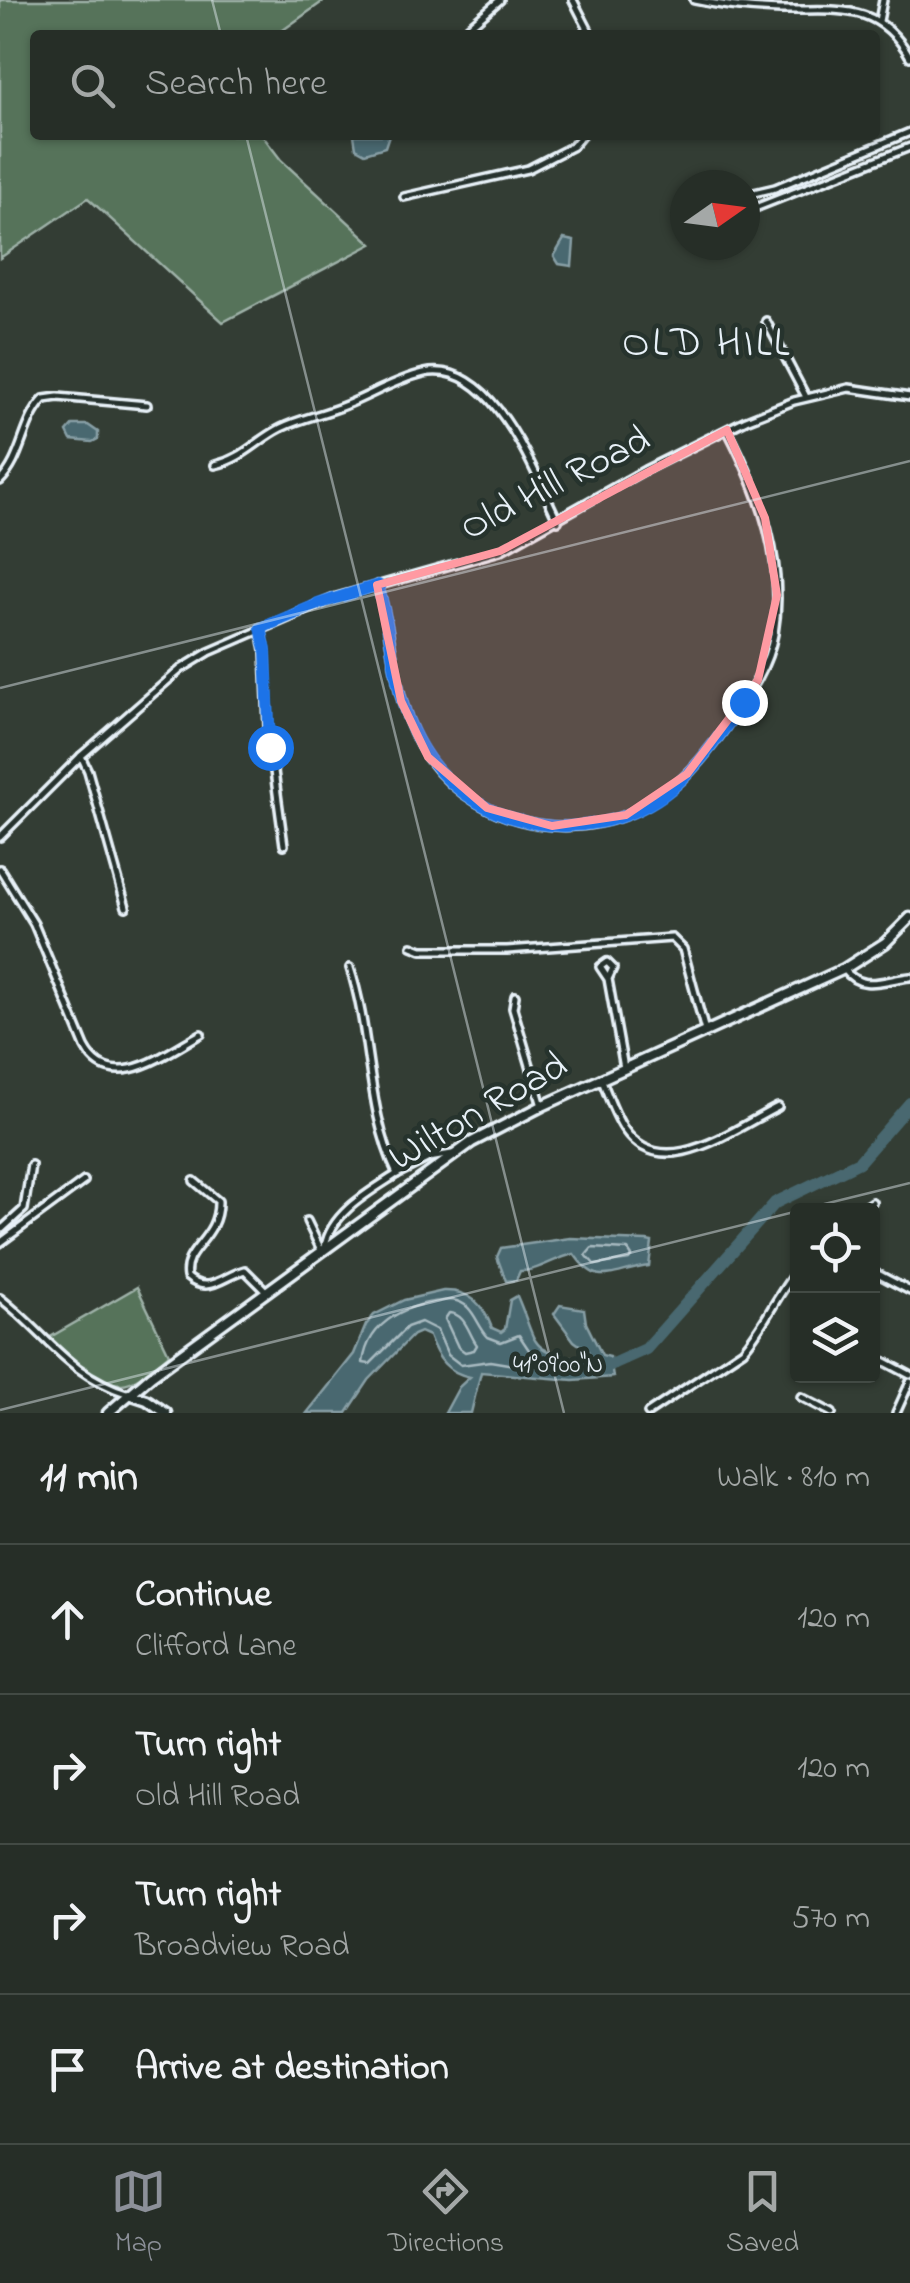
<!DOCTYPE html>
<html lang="en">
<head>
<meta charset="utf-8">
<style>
  :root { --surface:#262e27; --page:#2e362f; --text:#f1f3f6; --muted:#a4a8a7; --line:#424a44; --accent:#8c9099 }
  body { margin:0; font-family:"Indie Flower",sans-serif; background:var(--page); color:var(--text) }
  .controls { position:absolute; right:30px; bottom:30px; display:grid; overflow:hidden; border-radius:10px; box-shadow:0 2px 8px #0004 }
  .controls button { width:90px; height:90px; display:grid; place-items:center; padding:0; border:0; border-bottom:2px solid var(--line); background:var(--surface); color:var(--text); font:50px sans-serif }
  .compass { position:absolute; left:670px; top:170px; width:90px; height:90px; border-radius:50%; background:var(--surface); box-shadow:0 2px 8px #0004; rotate:76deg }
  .stop { position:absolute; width:30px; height:30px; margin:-22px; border:8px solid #1a73e8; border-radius:50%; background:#fff }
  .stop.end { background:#1a73e8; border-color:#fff; box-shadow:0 2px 10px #0008 }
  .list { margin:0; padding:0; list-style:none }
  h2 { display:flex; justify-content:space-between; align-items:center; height:130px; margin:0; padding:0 40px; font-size:42px }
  h2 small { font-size:32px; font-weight:400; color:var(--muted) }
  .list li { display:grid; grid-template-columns:65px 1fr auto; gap:30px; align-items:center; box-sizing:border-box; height:150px; padding:0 40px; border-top:2px solid var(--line) }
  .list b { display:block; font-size:38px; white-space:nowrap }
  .list p { margin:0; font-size:32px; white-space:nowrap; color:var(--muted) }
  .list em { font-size:32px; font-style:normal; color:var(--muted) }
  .icon { flex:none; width:55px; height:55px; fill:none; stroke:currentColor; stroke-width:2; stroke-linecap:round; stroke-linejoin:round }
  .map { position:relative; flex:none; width:910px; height:1413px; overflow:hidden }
  .search { position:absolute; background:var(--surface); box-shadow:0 2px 8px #0004; left:30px; right:30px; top:30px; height:110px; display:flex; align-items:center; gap:25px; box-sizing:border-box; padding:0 35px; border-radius:10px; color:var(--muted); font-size:38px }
  .sheet { height:730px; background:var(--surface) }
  nav { display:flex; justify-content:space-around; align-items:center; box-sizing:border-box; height:140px; border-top:2px solid var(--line); background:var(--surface); font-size:28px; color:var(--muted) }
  nav a { display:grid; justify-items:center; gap:5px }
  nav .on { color:var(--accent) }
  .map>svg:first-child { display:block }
  .green { fill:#56735a; stroke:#9fb2a9; stroke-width:2.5 }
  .water { fill:#48686f; stroke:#889fa6; stroke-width:2.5 }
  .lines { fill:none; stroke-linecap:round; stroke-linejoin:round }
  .shore { stroke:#a8bac1; stroke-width:2.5 }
  .river { stroke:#48686f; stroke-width:12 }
  .street-casing { stroke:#e8f1f8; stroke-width:12 }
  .secondary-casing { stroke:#e8f1f8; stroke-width:15 }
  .street { stroke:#26332d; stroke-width:5 }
  .secondary { stroke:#26332d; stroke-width:8 }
  .route { stroke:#1a73e8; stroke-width:12 }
  .marked { fill:#ff9aa2; fill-opacity:0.2; stroke:#ff9aa2; stroke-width:8; stroke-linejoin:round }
  .ticks { fill:none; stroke:#e8f1f8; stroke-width:2.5; stroke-opacity:0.45 }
  .labels { text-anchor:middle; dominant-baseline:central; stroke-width:9; stroke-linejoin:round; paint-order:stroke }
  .street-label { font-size:40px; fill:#e8f1f8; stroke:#26332d }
  .neighbourhood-label { font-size:42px; letter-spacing:2.5px; fill:#e8f1f8; stroke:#26332d }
  .ticks-label { font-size:25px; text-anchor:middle; fill:#e8f1f8; stroke:#26332d; stroke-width:9; stroke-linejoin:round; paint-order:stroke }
</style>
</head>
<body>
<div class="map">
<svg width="910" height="1413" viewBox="0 0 910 1413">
  <rect width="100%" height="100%" fill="#333d34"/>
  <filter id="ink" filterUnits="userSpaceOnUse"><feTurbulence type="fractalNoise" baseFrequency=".01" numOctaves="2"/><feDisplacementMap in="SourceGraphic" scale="20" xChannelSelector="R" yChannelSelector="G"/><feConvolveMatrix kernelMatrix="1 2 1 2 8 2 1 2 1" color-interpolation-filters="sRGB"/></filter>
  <g filter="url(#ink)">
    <g class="green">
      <path d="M0,0h325l-49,35h-241v100h227l19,25 91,84 -149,78 -135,-124 -88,60z"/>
      <path d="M137,1287l32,67c-10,9 -33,30 -47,30 -27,0 -56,-28 -75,-45z"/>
    </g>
    <g class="water">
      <path d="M354,135h35l-4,12 -20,6 -9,-5z"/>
      <path d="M564,239l10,2 -2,25 -13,-2 -5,-8z"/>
      <path d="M73,425h15l10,7v7l-6,3 -21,-2 -4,-8z"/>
      <path d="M570,1238l77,3 5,1 -3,24c-38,5 -51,23 -75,-12 -20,4 -35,17 -54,17l-4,9 -10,1 -9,-24 4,-9z"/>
      <path d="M443,1291c27,-1 40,13 49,37l9,4 4,-3 5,-29 7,-4c22,50 9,56 72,63l-1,-8 -14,-10 -20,-27 6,-9 24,4 2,14 16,32 8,2 3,20 -40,3 -92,-8 -10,41h-26l14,-26 11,-10c-23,-5 -32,-17 -41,-41l-9,-4 -7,3 -44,45 -22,33h-40l47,-59 12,-29 8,-10 30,-15z"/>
    </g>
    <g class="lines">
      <g class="shore">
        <path d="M592,1248l36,2 4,6 -3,4 -34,5 -9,-10z"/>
        <path d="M452,1300c22,3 23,23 36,37l13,5 18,-7 10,15 15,10v6h-24l-30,-5 -29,4 -13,-10 -11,-25 -16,-8 -14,5 -37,37 -7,-1c5,-44 49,-61 89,-63z"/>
        <path d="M449,1313c17,1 19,20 28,32l-3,5 -9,2 -7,-5 -13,-28z"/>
      </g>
      <path class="river" d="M599,1370l47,-21 129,-146 84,-41 51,-59"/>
      <g class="street-casing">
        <g id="street">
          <path d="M573,0l18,35"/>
          <path d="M694,0c27,6 58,9 86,10 56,1 98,-10 130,47"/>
          <path d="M879,21l4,-21"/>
          <path d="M459,35l41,-35"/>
          <path d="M745,195l30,-7 135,-56"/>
          <path d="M404,197l124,-28 45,-23 9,-11"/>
          <path d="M745,212l165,-65"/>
          <path d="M745,225l5,-12"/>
          <path d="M766,321l40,76"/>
          <path d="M215,465c28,-6 42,-25 66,-37 20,-10 44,-14 65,-23 25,-10 51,-26 78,-32 70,-14 110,100 134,148"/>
          <path d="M0,481c23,-23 22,-59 44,-82l14,-2 89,8"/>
          <path d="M377,585c20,59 13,118 51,173 54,74 162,91 236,36 27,-19 47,-46 66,-73 19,-27 38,-53 44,-87 12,-71 -14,-141 -46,-203"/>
          <path d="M261,628l4,23 3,76 16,118"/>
          <path d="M81,756l7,15 38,136"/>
          <path d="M0,837l81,-81 100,-87 28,-17 128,-55 163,-46 145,-81 101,-50 48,-19 55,-13 61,9"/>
          <path d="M0,869l34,55 51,123c26,50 81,6 116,-13"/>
          <path d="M412,946l10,4h85l165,-12 11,11 22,82"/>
          <path d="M350,968c22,67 16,142 47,206l32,-16 23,-4"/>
          <path d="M844,969c17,24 42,10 66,8"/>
          <path d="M608,979l5,-11 -6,-6 -7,5 8,12 16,89"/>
          <path d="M515,996l-2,12 29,98"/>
          <path d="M601,1078c7,17 13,36 23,51 38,56 109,0 154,-22"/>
          <path d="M194,1181l24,20c1,39 -36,47 -31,76 21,19 36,-1 58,-7l21,21"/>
          <path d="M860,1210l12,-8"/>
          <path d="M307,1221l14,29"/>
          <path d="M0,1231l24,-22 7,-44"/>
          <path d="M0,1243l84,-62"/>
          <path d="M325,1247c5,-34 46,-56 72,-73"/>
          <path d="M872,1271l38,20"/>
          <path d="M0,1298c48,37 66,76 129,96"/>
          <path d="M872,1355l38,20"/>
          <path d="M801,1397l31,16"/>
          <path d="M648,1413l95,-63c22,-25 34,-56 55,-81"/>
          <path d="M896,1413l14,-31"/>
        </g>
      </g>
      <g class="secondary-casing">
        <g id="secondary">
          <path d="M129,1394l18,6 19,13"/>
          <path d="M108,1413l43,-37 321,-234 70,-36 302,-137 41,-26 25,-25"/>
        </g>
      </g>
      <use href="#street" class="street"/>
      <use href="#secondary" class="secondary"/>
    </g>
  </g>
  <g class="lines" filter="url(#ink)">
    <path class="route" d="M270,747l-4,-97 -5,-22 57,-24 60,-19c16,52 13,106 40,155 47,89 165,112 246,55 33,-24 56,-61 80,-93"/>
  </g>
  <path class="marked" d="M727,430l38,88 12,77 -19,85 -71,94 -61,41 -74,11 -65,-18 -59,-51 -27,-56 -24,-116 123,-34z"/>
  <path class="ticks" d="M212,0l9,35M246,135l318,1278M0,688l910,-227M800,1210l110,-27M0,1410l798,-199"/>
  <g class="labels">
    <g class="street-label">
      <text transform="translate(556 485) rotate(-27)">Old Hill Road</text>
      <text transform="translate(479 1113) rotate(-30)">Wilton Road</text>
    </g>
    <g class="neighbourhood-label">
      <text x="707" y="344">OLD HILL</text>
    </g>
  </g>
  <g class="ticks-label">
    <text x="558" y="1372">41°09'00"N</text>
  </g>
</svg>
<div class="controls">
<button><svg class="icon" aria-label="locate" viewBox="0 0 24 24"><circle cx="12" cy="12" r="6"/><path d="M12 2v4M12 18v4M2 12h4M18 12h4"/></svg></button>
<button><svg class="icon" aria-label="layers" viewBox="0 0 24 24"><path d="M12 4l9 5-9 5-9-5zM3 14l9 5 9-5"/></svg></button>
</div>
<svg class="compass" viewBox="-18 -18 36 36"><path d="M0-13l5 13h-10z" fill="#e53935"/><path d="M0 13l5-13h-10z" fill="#a4a8a7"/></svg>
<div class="stop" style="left:270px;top:747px"></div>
<div class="stop end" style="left:744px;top:702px"></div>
<div class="search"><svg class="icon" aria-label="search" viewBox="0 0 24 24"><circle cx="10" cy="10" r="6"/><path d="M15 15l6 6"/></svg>Search here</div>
</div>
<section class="sheet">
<h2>11 min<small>Walk · 810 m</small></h2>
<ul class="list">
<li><svg class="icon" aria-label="ahead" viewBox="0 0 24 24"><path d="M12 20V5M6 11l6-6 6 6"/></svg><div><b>Continue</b><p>Clifford Lane</p></div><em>120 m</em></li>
<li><svg class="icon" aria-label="right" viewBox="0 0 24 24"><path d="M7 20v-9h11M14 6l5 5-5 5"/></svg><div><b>Turn right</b><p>Old Hill Road</p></div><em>120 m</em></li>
<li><svg class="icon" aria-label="right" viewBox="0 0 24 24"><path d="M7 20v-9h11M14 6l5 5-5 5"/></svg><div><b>Turn right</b><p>Broadview Road</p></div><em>570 m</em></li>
<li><svg class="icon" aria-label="arrive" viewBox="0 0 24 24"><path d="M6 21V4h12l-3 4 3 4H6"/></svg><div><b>Arrive at destination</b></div></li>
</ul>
</section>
<nav>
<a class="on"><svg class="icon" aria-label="map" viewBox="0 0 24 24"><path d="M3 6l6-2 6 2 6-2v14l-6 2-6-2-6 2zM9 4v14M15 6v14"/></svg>Map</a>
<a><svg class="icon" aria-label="directions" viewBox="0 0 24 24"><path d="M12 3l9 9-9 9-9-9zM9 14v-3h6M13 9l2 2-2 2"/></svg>Directions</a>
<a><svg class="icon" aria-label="saved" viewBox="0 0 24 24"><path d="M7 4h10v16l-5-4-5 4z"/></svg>Saved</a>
</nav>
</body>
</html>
